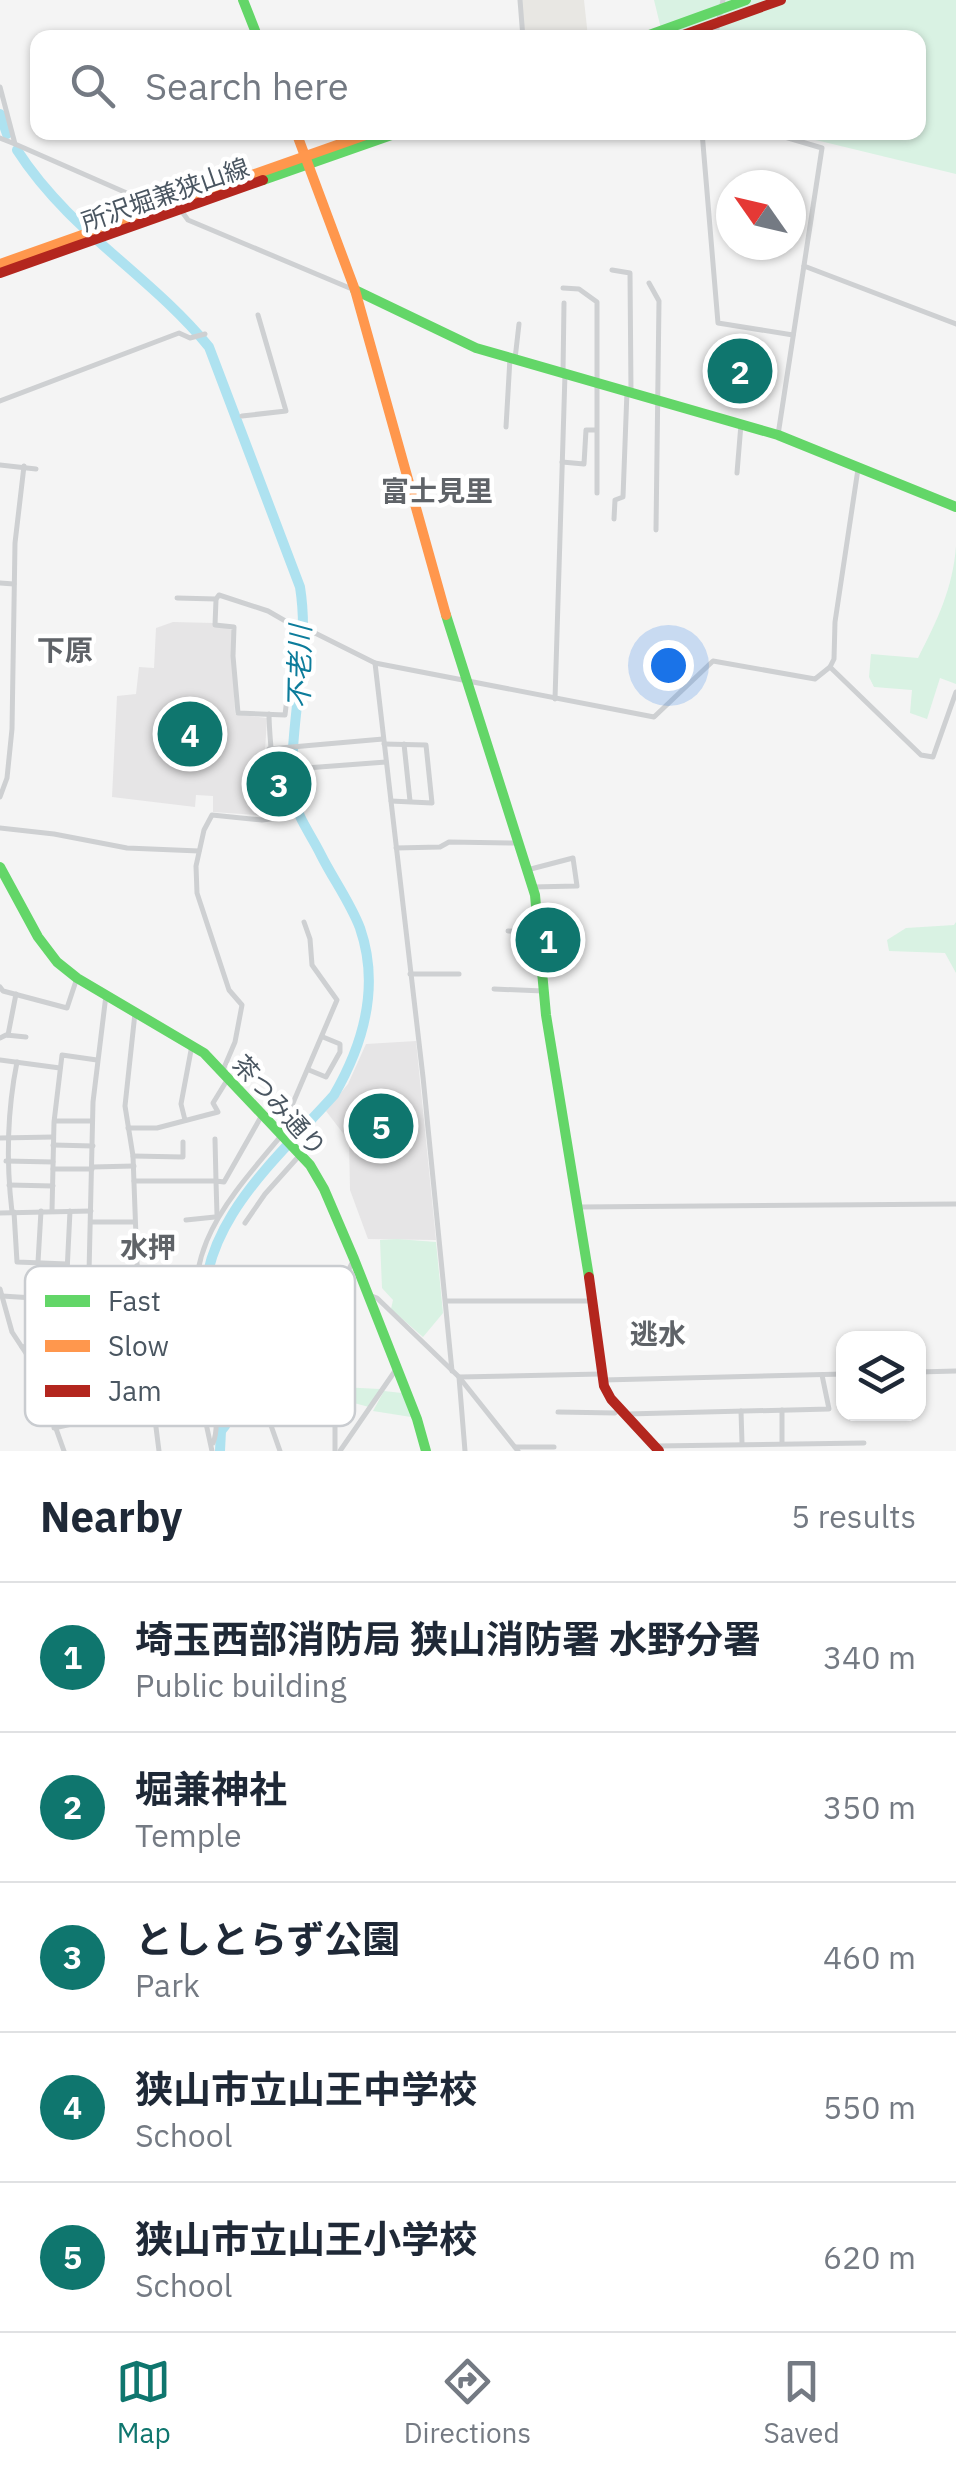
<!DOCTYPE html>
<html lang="en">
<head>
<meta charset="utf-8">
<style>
  :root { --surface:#fff; --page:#f2f2f3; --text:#1f2937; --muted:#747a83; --line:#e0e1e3; --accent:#0f766e }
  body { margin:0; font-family:"IBM Plex Sans","Noto Sans JP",sans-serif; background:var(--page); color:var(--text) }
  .controls { position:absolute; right:30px; bottom:30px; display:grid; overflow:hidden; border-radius:20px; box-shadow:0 2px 8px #0004 }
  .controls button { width:90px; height:90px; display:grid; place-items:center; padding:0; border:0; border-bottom:2px solid var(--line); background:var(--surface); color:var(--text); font:50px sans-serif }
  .compass { position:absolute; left:716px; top:170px; width:90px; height:90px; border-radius:50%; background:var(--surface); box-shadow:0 2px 8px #0004; rotate:304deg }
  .you { position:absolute; left:668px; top:665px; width:35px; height:35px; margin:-25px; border:8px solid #fff; border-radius:50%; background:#1a73e8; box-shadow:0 0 0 15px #1a73e833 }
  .badge { display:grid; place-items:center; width:65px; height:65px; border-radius:50%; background:var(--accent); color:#fff; font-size:32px; font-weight:700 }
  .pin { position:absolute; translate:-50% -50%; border:5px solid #fff; box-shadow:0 2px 10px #0006 }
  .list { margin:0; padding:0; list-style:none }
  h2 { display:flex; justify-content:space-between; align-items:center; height:130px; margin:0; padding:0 40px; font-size:42px }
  h2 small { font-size:32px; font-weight:400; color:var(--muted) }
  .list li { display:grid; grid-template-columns:65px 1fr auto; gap:30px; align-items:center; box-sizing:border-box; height:150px; padding:0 40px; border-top:2px solid var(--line) }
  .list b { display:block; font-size:38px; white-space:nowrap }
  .list p { margin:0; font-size:32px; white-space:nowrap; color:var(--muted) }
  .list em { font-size:32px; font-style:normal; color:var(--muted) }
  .icon { flex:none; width:55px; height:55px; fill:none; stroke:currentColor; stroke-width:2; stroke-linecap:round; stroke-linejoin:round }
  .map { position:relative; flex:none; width:956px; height:1451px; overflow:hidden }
  .search { position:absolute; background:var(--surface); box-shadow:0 2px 8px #0004; left:30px; right:30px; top:30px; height:110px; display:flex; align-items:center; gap:25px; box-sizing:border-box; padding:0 35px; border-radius:20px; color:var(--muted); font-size:38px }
  .sheet { height:880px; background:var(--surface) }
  nav { display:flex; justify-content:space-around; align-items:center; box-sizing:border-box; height:140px; border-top:2px solid var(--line); background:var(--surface); font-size:28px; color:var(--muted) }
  nav a { display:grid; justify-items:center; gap:5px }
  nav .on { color:var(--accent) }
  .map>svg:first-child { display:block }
  .commercial { fill:#e8e7e3 }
  .education { fill:#e6e5e6 }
  .green { fill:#d9f2e3 }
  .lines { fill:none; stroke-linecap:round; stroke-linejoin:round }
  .river { stroke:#aee2f0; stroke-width:10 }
  .street { stroke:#ced0d2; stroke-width:5 }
  .fast { stroke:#63d668; stroke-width:10 }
  .slow { stroke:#ff974d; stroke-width:10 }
  .jam { stroke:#b3261e; stroke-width:10 }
  .labels { text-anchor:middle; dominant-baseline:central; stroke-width:9; stroke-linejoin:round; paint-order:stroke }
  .street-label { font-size:25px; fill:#4a5661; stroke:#fff }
  .neighbourhood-label { font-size:28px; font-weight:bold; fill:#5f6368; stroke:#fff }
  .water-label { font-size:28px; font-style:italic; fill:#0c7c9b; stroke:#fff }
  .key { fill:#fff; stroke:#c9ccd0; stroke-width:2.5 }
  .key-label { font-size:28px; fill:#4a5661 }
</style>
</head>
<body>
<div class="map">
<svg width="956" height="1451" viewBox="0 0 956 1451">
  <rect width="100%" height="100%" fill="#f4f4f4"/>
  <path class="commercial" d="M521,0h63l4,37h-64z"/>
  <g class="education">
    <path d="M173,622l41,1 18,7 3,84 32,4 -2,33 7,27 -4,10 16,25 -1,4 -70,-5v-16l-17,-1 -1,12 -83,-10 5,-101 19,-2 3,-27 15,1 2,-40z"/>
    <path d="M416,1041l20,199 -68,-1 -18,-49 -1,-49 -23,-30 22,-27 18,-40z"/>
  </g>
  <g class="green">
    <path d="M654,0h302v174l-169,-41 131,-1v-94l-255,-1z"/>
    <path d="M956,546v138l-16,-6 -13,41 -17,-6 2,-23 -38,-3 -5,-10 2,-23 47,4c19,-37 35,-70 38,-112z"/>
    <path d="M286,750l-1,39 10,27 -5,2 -17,-24 4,-14 -6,-27z"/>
    <path d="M956,922v51l-11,-20 -56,-2 -2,-11 19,-12 48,-3z"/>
    <path d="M397,1239l39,3 7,71 -20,24 -32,-28 2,-9 -11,-12 -2,-48z"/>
    <path d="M340,1387l40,2 -11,18 -30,-8z"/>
    <path d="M384,1391l18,2 9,24 -38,-6z"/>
  </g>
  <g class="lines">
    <g class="river">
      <path d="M0,114l7,20"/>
      <path d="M17,150c52,81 133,125 192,197l91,240c11,68 -12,137 -7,205 2,23 18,42 28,63 12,24 29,47 39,73 20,58 3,117 -26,167 -57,64 -139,131 -129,225 4,36 19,70 20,106l-4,5 -1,20"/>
    </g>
    <g class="street">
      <path d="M520,0l3,38"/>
      <path d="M715,38l8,-38"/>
      <path d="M0,87l15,57 130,57 8,10"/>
      <path d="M702,132l16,191 75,12"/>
      <path d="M768,132l54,16 -44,287"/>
      <path d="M0,138l15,6"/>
      <path d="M180,209l8,11 164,69"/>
      <path d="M804,266l152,58"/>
      <path d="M612,270l18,3 1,119"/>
      <path d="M649,283l10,18 -3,229"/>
      <path d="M563,288l16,1 18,13v191"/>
      <path d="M515,359l4,-35"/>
      <path d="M563,373l1,-70"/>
      <path d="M0,401l179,-68 11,5 15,-4"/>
      <path d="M242,416l44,-5 -28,-96"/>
      <path d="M506,427l4,-69"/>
      <path d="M562,462l22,2 2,-34h10"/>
      <path d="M0,465l36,4"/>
      <path d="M737,473l4,-49"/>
      <path d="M614,519l1,-19 8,-3 4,-106"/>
      <path d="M0,583l14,1"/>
      <path d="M177,598l39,1 3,-4 49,16 26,15 1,4 16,1 64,32 279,54 59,-56 102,18 15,-12 4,-8 1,-37 23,-153"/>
      <path d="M216,600l-1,25 19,2 -1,29 5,57 47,2 10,-85"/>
      <path d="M375,663l48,414 29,294"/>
      <path d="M830,667l91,88 12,2 23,-65"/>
      <path d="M555,699l10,-325"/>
      <path d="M384,744l42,1 6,58 -41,-2"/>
      <path d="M404,744l6,57"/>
      <path d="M269,749l114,-10"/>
      <path d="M306,768l80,-6"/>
      <path d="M0,797l7,-19 5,-49 3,-186 9,-77"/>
      <path d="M0,828l54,6 73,14 72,3"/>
      <path d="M396,848l44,-1 9,-5 67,1"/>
      <path d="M527,870l46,-12 4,28 -45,1"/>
      <path d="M508,931l30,1"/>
      <path d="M410,974h49"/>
      <path d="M0,987l3,4 64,17 10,-30"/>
      <path d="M494,989l49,2"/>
      <path d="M135,1013l-10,93 8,50 4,108 14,63 -1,53 9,71"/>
      <path d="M8,1035l8,-41"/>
      <path d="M0,1038l6,-3 20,2"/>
      <path d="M0,1060l60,8"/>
      <path d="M223,1070l12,-28 7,-37 -13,-15 -32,-97 -1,-27 8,-36 8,-15 50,5 25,-3 -16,-25c4,-21 -2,-53 -2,-78"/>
      <path d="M309,1070l17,7 14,-25v-8l-17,-7"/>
      <path d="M185,1120l-4,-16 11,-59"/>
      <path d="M55,1121h37"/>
      <path d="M128,1128h29l61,-16 -5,-9 16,-26"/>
      <path d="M281,1131l56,-131 -25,-35 -2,-26 -6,-17"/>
      <path d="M0,1138l53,-1"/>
      <path d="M53,1145l40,1"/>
      <path d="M133,1156l50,1v-15"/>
      <path d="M6,1161l47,1"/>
      <path d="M92,1167l42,-1"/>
      <path d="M53,1169h39"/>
      <path d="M134,1181h82l-1,-42"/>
      <path d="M9,1185l44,1"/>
      <path d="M579,1207l377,-3"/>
      <path d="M52,1211l2,-89 8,-67 35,5"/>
      <path d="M70,1211l-3,61h71"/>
      <path d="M12,1212c-6,-51 -5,-100 5,-150"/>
      <path d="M14,1212l3,50 50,2"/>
      <path d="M0,1213l91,-2"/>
      <path d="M217,1215l-1,-34 8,1 38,-67"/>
      <path d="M186,1220l29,-3"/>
      <path d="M91,1222h42"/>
      <path d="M245,1223l20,-29 34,-38"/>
      <path d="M38,1262l3,-51"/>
      <path d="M89,1273l4,-171 13,-107"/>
      <path d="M0,1289l12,43 21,32 31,87"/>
      <path d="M369,1295l8,3 82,79 59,74"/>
      <path d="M2,1296l79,5"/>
      <path d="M105,1299l40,3"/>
      <path d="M446,1301h146"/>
      <path d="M126,1324v16h24"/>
      <path d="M151,1327l46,55 15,69"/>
      <path d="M103,1334l3,-61"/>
      <path d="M285,1341l52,-6"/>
      <path d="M22,1347l45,-8"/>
      <path d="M918,1372l38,-1"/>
      <path d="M261,1375l7,42 12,34"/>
      <path d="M83,1377v43"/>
      <path d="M603,1380l241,-6"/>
      <path d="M41,1387l42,-10 4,-21 20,3 4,56 -57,13"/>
      <path d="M782,1410v32"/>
      <path d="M741,1411l1,32"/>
      <path d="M558,1412l57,1 4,-4"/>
      <path d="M627,1414l202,-5 -7,-34"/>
      <path d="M213,1443c9,-23 -3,-54 -9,-77 -27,-109 10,-151 77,-230"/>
      <path d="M655,1446l209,-3"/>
      <path d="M515,1447h39"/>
      <path d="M335,1451v-105l7,-23 -4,-32 16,-32"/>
      <path d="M340,1451l57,-83"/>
      <path d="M465,1451l-6,-74 142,-3"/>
    </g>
    <g class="fast">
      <path d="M243,0l15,38"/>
      <path d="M641,38l105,-38"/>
      <path d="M263,180l137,-48"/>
      <path d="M355,290l121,58 302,87 178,72"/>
      <path d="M446,615l89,280 11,120 43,262"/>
      <path d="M0,867l38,70 19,25 20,16 127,75 106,112 14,24 30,70 63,160 9,32"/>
    </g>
    <g class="slow">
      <path d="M296,132l59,158 91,325"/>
      <path d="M0,264l374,-132"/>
    </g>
    <g class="jam">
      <path d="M675,38l106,-38"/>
      <path d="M0,273l263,-93"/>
      <path d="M589,1277l15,109 7,13 48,52"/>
    </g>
  </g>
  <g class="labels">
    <g class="street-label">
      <text transform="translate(165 194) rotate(-19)">所沢堀兼狭山線</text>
      <text transform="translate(280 1105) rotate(48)">茶つみ通り</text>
    </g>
    <g class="neighbourhood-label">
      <text x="437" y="490">富士見里</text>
      <text x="65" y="649">下原</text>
      <text x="148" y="1246">水押</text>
      <text x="658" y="1333">逃水</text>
    </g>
    <g class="water-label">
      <text transform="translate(299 667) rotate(-89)">不老川</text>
    </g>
  </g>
  <rect x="25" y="1266" width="330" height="160" rx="15" class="key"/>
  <rect x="45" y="1295" width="45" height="12" fill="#63d668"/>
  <rect x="45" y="1340" width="45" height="12" fill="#ff974d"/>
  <rect x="45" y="1385" width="45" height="12" fill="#b3261e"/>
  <g class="key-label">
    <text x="108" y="1311">Fast</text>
    <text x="108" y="1356">Slow</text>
    <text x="108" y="1401">Jam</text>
  </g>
</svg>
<div class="controls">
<button><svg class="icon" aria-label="layers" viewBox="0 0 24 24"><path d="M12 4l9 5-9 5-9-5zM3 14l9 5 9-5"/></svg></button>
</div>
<svg class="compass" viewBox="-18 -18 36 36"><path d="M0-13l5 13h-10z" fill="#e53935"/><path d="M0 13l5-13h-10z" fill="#747a83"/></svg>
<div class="you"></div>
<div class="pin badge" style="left:548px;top:940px">1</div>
<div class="pin badge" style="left:740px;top:371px">2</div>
<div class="pin badge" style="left:279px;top:784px">3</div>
<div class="pin badge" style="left:190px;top:734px">4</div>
<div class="pin badge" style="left:381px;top:1126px">5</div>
<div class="search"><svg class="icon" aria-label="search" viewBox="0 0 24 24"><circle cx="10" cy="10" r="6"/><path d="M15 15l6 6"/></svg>Search here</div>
</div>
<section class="sheet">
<h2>Nearby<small>5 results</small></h2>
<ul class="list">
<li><span class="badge">1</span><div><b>埼玉西部消防局 狭山消防署 水野分署</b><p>Public building</p></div><em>340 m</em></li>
<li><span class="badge">2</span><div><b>堀兼神社</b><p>Temple</p></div><em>350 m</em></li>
<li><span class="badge">3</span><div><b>としとらず公園</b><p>Park</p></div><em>460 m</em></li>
<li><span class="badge">4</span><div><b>狭山市立山王中学校</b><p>School</p></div><em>550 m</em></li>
<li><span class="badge">5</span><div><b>狭山市立山王小学校</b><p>School</p></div><em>620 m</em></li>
</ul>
</section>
<nav>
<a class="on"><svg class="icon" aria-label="map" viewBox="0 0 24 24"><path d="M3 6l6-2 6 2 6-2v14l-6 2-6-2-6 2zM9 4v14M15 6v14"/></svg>Map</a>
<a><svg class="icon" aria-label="directions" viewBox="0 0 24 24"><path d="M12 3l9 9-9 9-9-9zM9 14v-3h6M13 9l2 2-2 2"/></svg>Directions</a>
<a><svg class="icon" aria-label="saved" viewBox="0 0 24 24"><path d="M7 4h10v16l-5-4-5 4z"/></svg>Saved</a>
</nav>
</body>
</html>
